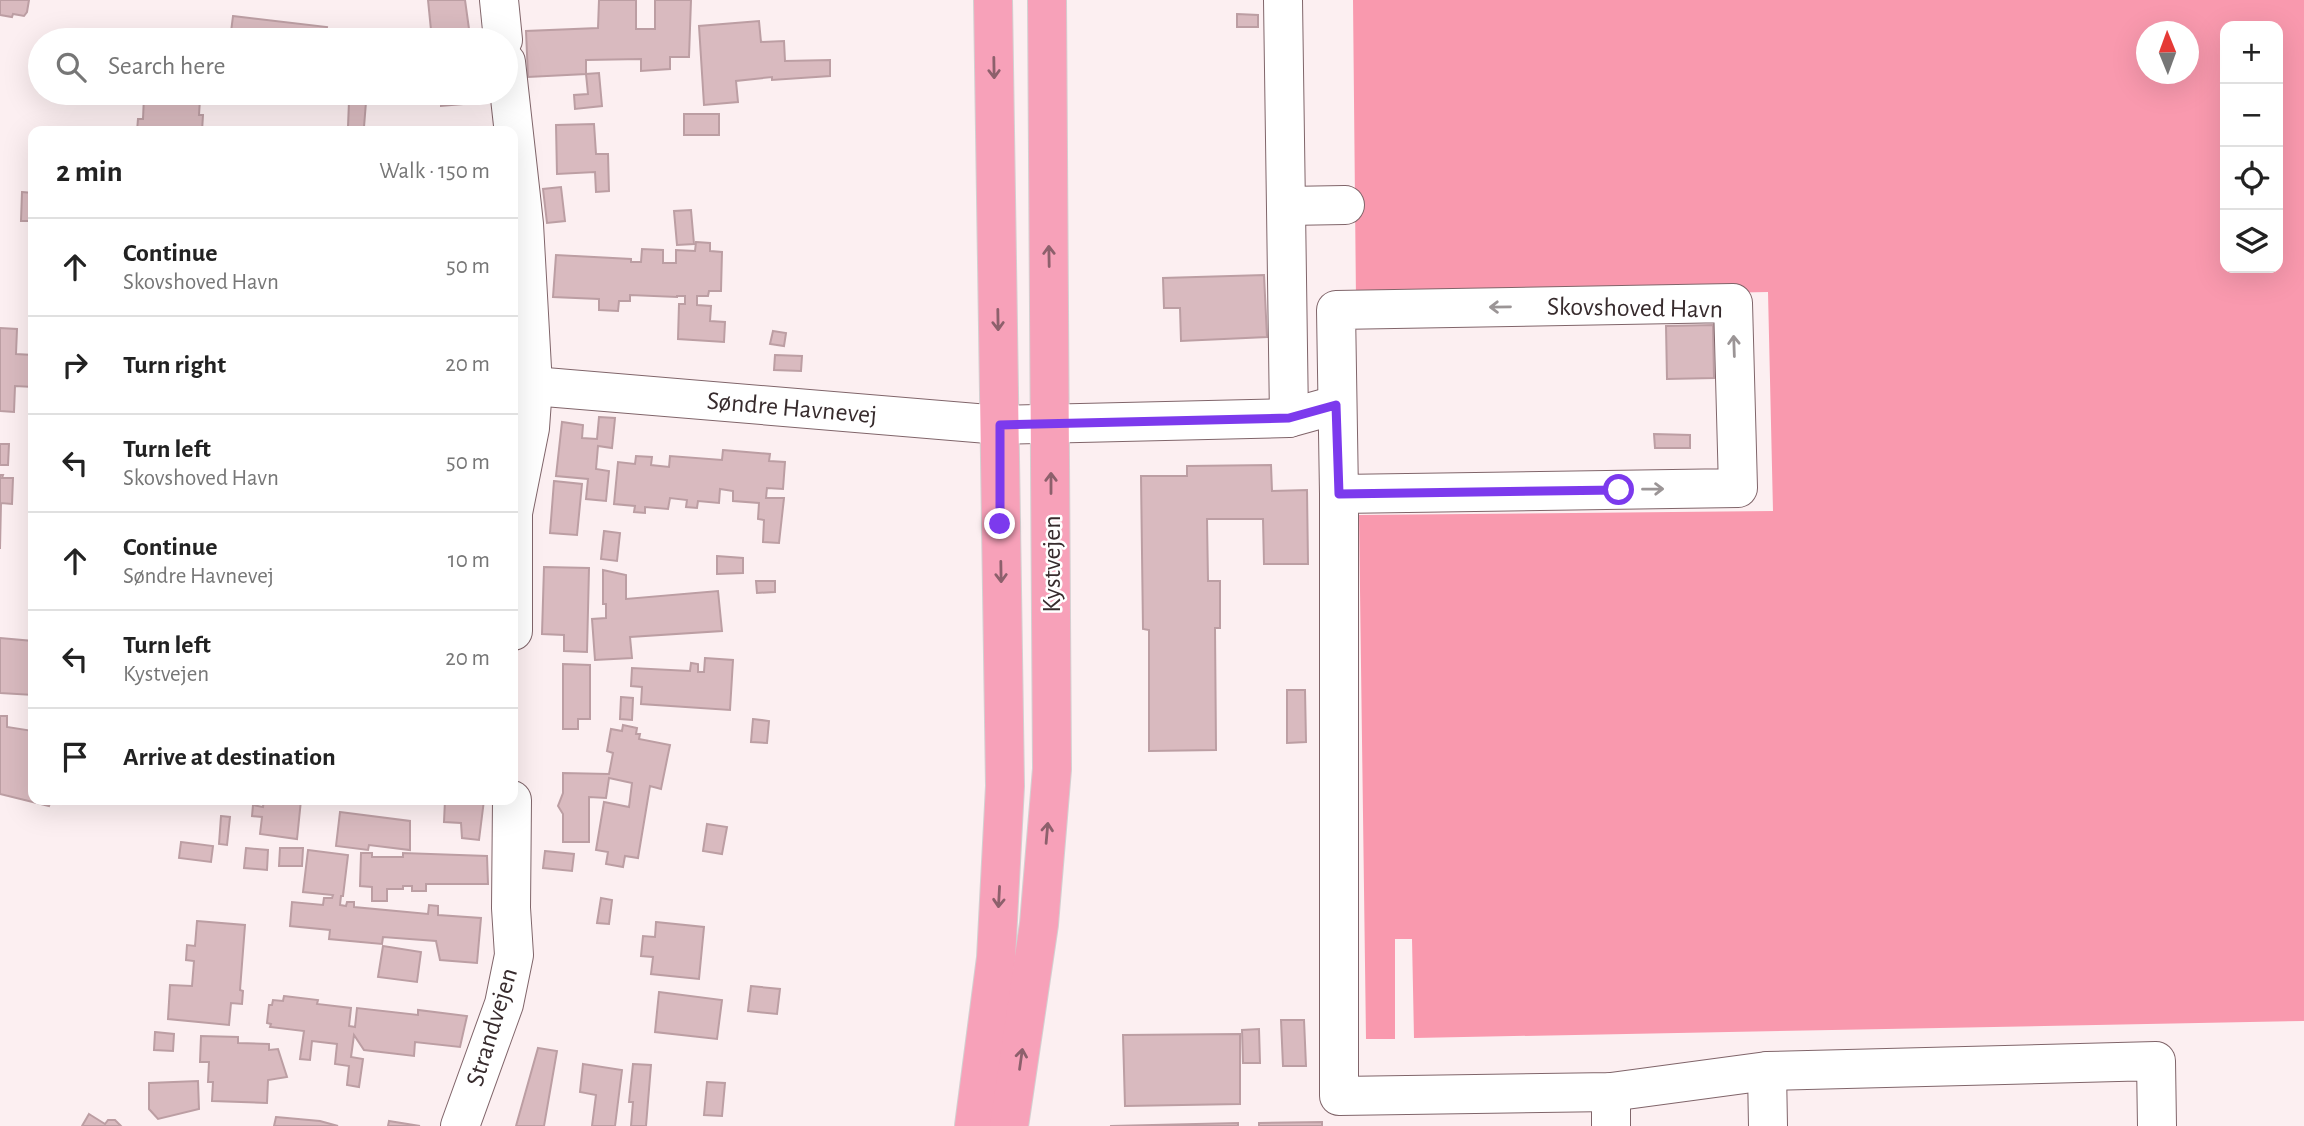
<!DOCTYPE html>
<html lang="en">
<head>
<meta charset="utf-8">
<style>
  :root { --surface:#fff; --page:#f6f6f6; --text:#222; --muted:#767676; --line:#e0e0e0 }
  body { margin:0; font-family:"Alegreya Sans",sans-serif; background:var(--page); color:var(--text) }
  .controls { position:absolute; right:21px; top:21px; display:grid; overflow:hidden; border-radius:14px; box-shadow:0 7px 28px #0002 }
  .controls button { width:63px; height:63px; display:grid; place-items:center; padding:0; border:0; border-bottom:2px solid var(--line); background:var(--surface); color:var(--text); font:35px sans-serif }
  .compass { position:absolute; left:2136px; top:21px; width:63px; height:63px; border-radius:50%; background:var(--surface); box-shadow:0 7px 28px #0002; rotate:359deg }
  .stop { position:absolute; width:21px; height:21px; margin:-16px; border:5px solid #7c3aed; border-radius:50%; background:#fff }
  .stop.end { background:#7c3aed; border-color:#fff; box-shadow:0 2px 7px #0008 }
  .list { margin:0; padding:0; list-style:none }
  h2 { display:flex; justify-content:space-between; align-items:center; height:91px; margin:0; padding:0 28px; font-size:30px }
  h2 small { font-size:23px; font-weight:400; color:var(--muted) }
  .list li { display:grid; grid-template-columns:46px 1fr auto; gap:21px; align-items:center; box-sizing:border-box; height:98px; padding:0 28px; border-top:2px solid var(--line) }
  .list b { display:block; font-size:26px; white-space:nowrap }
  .list p { margin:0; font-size:23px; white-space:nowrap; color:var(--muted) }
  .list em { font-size:23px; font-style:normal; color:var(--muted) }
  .icon { flex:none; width:38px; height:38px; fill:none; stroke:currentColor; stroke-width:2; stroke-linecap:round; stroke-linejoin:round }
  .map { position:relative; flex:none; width:2304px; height:1126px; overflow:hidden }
  .search { position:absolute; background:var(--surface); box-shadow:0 7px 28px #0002; left:28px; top:28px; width:490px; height:77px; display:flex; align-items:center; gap:18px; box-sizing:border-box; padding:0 24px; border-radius:38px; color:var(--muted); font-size:26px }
  .panel { position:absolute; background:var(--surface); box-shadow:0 7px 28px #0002; left:28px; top:126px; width:490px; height:679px; border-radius:14px }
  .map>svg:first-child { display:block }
  .water { fill:#f999ae; fill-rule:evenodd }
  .building { fill:#d9babf; stroke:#bc9ea3; stroke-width:2 }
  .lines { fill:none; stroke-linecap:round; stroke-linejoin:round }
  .minor-casing { stroke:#80656a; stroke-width:40 }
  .major-casing { stroke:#d3d0d1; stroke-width:40 }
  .minor { stroke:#fff; stroke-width:38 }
  .major { stroke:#f7a1b9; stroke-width:38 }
  .oneway { stroke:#8d606c }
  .oneway2 { stroke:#9b9596 }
  .route { stroke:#7c3aed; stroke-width:9 }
  .labels { text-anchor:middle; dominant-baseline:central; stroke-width:5; stroke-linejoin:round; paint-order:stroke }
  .street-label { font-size:26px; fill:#372b2d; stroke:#fff }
</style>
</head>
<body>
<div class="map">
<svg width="2304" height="1126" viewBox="0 0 2304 1126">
  <rect width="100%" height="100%" fill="#fceff1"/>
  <path class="water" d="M1353,0h951v1021l-890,17 -2,-99h-17v100h-29l-7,-524 414,-4 -5,-219 -412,8zM2225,26h53v242h-53zM2146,32h42v42h-42z"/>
  <g class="building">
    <path d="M0,0h29l-2,12 -3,4 -11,-2 -1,3 -12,-2z"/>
    <path d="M428,0h37l5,36 -11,1 1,3h-28z"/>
    <path d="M599,0h37v29h19v-29h36l-2,57h-19v12l-29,2v-12l-55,1v14l-58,3 -2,-46 72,-3z"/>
    <path d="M1237,14l21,1v12h-21z"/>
    <path d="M233,16l94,11 -2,13h-95z"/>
    <path d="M759,21l2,21 23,-1 1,20 45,-1v16l-58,4v-3l-36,4 2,21 -34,3 -5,-79z"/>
    <path d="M599,73l3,33 -27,3 -1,-14 14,-1 -2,-20z"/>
    <path d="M422,93h51l1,10 -33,3v-4l-18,1z"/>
    <path d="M144,96l56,3 -1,16h4l-1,16h-65l1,-12h5z"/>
    <path d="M349,101l17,1 -2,25h-16z"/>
    <rect x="684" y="114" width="35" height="21"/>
    <path d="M594,124l2,30h12l1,37 -13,1 -1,-20 -38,2 -1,-49z"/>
    <path d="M397,127l35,3v1h-36z"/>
    <path d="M561,187l4,34 -18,2 -4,-34z"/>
    <path d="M22,192l11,1v28h-12z"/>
    <path d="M691,210l3,34 -17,1 -3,-34z"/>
    <path d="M696,242l14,1v8l12,1 -1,39h-12l-1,5h-11v9l14,1 -1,15 15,1 -1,20 -46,-3 1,-35h6v-8h-8v1l-47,-2v6h-11l-1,10 -19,-1v-11l-46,-2 3,-42 75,4v3h10l1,-13 21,1v13h13v-13l19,1z"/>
    <path d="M1264,275l3,62 -86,4 -1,-33h-16l-1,-30z"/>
    <path d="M1713,325l1,53 -47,1 -1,-53z"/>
    <path d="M0,328l17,1 -1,25 17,1v32l-18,-1 -1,26 -14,-1z"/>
    <path d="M773,331l13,2 -2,13 -14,-2z"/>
    <path d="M775,355l27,1 -1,15 -27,-1z"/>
    <path d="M599,417l16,1 -3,30 -14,-2 -2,23 13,2 -3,30 -20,-2 2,-20 -32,-3 6,-54 21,3 -1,13 15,1z"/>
    <path d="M1654,434l36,1v13h-35z"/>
    <path d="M0,444h9l-1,21h-8z"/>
    <path d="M723,450l47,4 -1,7 16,1 -2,27 -16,-1 -1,10h18l-5,45 -16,-1 1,-22 -6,-1 1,-16 -26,-2v-10l-13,-2 -1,14 -21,-2 -1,7 -11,-1 1,-7 -17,-2 -2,11 -23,-2v6l-11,-1 1,-6 -21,-2 4,-42 17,2 1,-8 16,1 -1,8 18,2 1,-11 52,4z"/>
    <path d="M1271,465l1,26 35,-1 1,74h-44l-1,-45h-56l1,62h12v47h-5l1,122 -67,1v-121l-6,-1 -2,-153h46v-10z"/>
    <path d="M0,475h3l-1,3h11l-1,26 -11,-1 -1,46z"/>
    <path d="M554,481l28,3 -5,51 -27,-2z"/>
    <path d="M604,531l16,2 -3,28 -16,-2z"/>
    <path d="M717,556l26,2v15l-26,1z"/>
    <path d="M544,567l45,1 -2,84 -23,-1v-16l-22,-1z"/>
    <path d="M603,570l23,5v24l92,-8 4,40 -92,6 2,21 -37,2 -3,-41 14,-1v-14h-3z"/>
    <path d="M756,581h19v11l-18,1z"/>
    <path d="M0,638l33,3v54l-33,-2z"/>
    <path d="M705,658l28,2 -3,50 -89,-6 1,-17 -11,-1 1,-18 58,3 1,-8 7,1v8h6z"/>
    <path d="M563,664l27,1v54h-12v10h-15z"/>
    <path d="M1287,690h18l1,52 -19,1z"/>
    <path d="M621,697l12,1 -1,22 -12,-1z"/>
    <path d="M0,716h7v11l26,4v69h18l-2,6 -49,-12z"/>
    <path d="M753,719l16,2 -2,22 -16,-1z"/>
    <path d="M623,725l14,3 -1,6h4l-1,5 31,6 -9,44 -11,-3 -12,72 -13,-2 -2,11 -17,-3 2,-12 -12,-2 8,-48 25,5 3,-24 -23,-5 -3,20 -17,-1v45h-26v-28l-5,-8 5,-13v-20l46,1 4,-21 -6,-2 4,-22 11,2z"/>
    <path d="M264,800h37l-4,39 -37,-5 2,-17 -10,-1 1,-11 10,2z"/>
    <path d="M443,800h41l-5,40 -17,-2 -1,-15 -17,-1 1,-22z"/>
    <path d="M340,812l70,9v29l-41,-5 -1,5 -32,-4z"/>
    <path d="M221,816l9,1 -3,28 -8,-1z"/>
    <path d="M707,824l20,3 -5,27 -19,-3z"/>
    <path d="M181,842l32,4 -2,16 -32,-4z"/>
    <path d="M246,848l22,2 -1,20 -23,-2z"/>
    <path d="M280,848h23l-1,18h-23z"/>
    <path d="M308,850l40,5 -5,41h-2l-1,9 6,1 1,-4h7v5l74,7 1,-9 9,1v9l43,3 -4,45 -37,-3 -4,-19 -53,-4 -1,7 -53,-5 1,-9 -40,-4 2,-24 31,3 1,-7h8l1,-3 -30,-3z"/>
    <path d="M545,851l29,3 -2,17 -29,-3z"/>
    <path d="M361,853h11v4h31v-4l84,3 1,28h-62v7h-14v-5h-9v3h-16v12h-15v-14l-12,-1z"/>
    <path d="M601,898l11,2 -3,24 -12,-1z"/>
    <path d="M197,921l48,4 -5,65 3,1 -1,13 -11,-1 -2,22 -61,-6 2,-34 22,1 2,-25 -8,-1 1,-15 8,1z"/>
    <path d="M656,922l48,5 -5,52 -48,-5 2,-17 -12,-1 2,-20 12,1z"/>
    <path d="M383,946l38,6 -4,30 -39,-5z"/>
    <path d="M751,986l29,3 -3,25 -29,-3z"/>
    <path d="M659,992l63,8 -5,39 -62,-7z"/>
    <path d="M284,996l34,4 -1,4 34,4 -2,18 6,1 2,-19 61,7v-5l49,6 -7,31 -45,-5 -1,14 -50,-6 -10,-15 -3,22 12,2 -4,28 -12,-2 2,-19 -14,-2 2,-20 -25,-3 -2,19 -10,-1 4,-28 -34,-4 1,-3 -4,-1 2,-18h3l1,-5 10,1z"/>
    <path d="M1281,1020h23l2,46h-23z"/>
    <path d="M1259,1029l1,34h-17l-1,-33z"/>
    <path d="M155,1032l19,2 -1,17 -19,-1z"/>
    <path d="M1240,1034v70l-115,2 -2,-71z"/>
    <path d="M201,1036l37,1v6l31,1v6l9,-1 9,28 -19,3 -1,23 -55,-2 1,-19h-5l1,-20h-9z"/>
    <path d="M538,1048l19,3 -13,75h-28z"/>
    <path d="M583,1064l39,6 -7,56h-23l4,-31 -16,-3z"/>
    <path d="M633,1064l18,1 -5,61h-15l2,-24h-4z"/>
    <path d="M198,1081l1,28 -41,10 -9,-10v-26z"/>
    <path d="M707,1082l18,1 -3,33 -18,-1z"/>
    <path d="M89,1114l16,10 3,-4h7l6,6h-39z"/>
    <path d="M276,1117l44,4 18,5h-64z"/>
    <path d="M389,1121l31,5h-32z"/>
    <path d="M1322,1122v4h-63v-3z"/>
    <path d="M1238,1123v3h-128z"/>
  </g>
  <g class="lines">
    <g class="minor-casing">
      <g id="minor">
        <path d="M499,0l4,40"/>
        <path d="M1283,0l6,418"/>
        <path d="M506,62l18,162 9,162 -3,42 -17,85v118"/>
        <path d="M1286,206l59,-1"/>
        <path d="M533,386l467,39 289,-7 47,-13"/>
        <path d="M1339,494l399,-6 -5,-185 -397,7 3,184v602l272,-4 156,-21 389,-10 1,65"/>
        <path d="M1767,1071l1,55"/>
        <path d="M460,1126l44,-122 10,-49 -3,-47 1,-108"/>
        <path d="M1611,1126v-34"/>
      </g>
    </g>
    <g class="major-casing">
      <g id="major">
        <path d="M974,1126l22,-168 9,-172 -12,-786"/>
        <path d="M1009,1126l30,-202 13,-155 -5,-769"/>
      </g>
    </g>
    <use href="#minor" class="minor"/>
    <use href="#major" class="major"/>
  </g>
  <defs><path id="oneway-shaft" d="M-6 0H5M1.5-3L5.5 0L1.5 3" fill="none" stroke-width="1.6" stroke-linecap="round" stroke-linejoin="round" transform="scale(1.75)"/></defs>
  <g class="oneway">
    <use href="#oneway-shaft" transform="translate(994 68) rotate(89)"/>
    <use href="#oneway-shaft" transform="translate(1049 256) rotate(-91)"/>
    <use href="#oneway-shaft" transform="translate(998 320) rotate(89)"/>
    <use href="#oneway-shaft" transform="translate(1051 483) rotate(-90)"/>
    <use href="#oneway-shaft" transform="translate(1001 572) rotate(89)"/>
    <use href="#oneway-shaft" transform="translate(1047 833) rotate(-85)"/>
    <use href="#oneway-shaft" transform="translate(999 897) rotate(93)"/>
    <use href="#oneway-shaft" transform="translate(1021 1059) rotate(-82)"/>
  </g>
  <g class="oneway2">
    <use href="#oneway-shaft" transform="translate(1500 307) rotate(179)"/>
    <use href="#oneway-shaft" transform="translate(1734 346) rotate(-92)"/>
    <use href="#oneway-shaft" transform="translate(1653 489) rotate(-1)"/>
  </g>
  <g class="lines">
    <path class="route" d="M1000,524v-99l289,-7 47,-13 3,89 280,-4"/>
  </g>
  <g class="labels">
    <g class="street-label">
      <text transform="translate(1635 308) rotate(1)">Skovshoved Havn</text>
      <text transform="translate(792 408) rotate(5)">Søndre Havnevej</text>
      <text transform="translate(1052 564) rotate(-90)">Kystvejen</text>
      <text transform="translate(492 1027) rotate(-73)">Strandvejen</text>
    </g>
  </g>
</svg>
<div class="controls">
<button>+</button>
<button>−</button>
<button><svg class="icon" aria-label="locate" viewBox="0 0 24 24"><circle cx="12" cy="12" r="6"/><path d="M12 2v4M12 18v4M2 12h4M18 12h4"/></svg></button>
<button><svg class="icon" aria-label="layers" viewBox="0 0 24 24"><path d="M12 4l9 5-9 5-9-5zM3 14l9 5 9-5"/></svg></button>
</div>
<svg class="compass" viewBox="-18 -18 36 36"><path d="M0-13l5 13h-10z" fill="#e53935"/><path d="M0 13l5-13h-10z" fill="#767676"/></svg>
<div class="stop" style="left:1619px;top:490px"></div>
<div class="stop end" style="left:1000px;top:524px"></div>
<div class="search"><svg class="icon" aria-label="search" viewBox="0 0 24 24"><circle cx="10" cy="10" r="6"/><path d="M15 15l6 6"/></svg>Search here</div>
<section class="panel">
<h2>2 min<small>Walk · 150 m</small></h2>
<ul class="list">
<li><svg class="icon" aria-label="ahead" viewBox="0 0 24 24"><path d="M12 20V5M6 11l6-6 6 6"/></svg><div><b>Continue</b><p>Skovshoved Havn</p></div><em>50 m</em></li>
<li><svg class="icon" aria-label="right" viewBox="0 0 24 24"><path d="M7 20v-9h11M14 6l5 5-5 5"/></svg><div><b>Turn right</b></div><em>20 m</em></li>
<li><svg class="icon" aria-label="left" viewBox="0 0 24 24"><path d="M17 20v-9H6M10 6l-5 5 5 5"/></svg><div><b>Turn left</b><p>Skovshoved Havn</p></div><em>50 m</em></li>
<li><svg class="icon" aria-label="ahead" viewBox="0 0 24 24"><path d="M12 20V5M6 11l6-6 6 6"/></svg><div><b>Continue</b><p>Søndre Havnevej</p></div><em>10 m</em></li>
<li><svg class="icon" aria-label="left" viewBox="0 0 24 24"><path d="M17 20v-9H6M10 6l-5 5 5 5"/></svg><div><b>Turn left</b><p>Kystvejen</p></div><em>20 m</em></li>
<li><svg class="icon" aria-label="arrive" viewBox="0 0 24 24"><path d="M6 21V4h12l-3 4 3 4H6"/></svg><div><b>Arrive at destination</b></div></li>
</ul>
</section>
</div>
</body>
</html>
